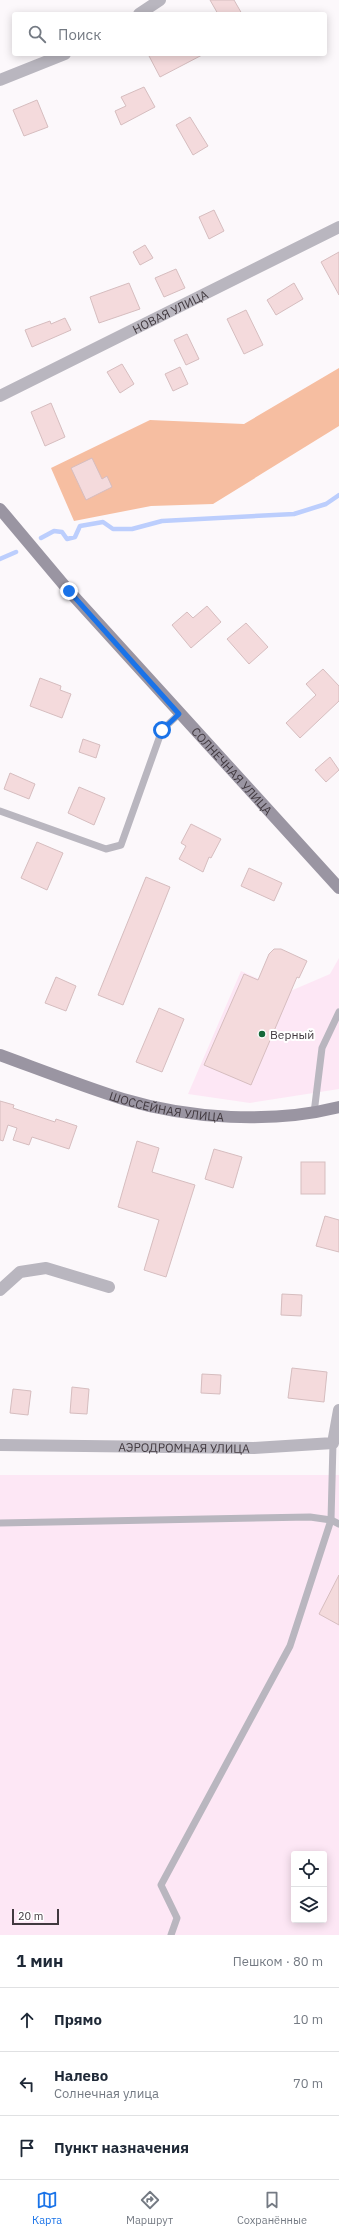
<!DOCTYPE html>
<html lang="ru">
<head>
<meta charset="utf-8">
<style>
  :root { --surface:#fff; --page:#f6f6f7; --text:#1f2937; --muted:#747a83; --line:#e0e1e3; --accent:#1a73e8 }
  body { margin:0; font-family:"IBM Plex Sans",sans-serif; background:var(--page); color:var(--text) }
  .controls { position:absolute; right:12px; bottom:12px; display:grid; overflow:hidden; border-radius:4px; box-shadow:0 2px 10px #0003 }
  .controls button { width:36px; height:36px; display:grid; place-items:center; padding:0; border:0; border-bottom:1px solid var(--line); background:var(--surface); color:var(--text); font:20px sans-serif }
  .scale { position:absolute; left:12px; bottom:10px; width:47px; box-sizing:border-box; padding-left:4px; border:2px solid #41393f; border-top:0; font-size:11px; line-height:14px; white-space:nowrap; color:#41393f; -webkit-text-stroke:3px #fff; paint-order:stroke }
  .stop { position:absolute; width:12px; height:12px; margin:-9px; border:3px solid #1a73e8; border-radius:50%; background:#fff }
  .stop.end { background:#1a73e8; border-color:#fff; box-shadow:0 1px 4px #0008 }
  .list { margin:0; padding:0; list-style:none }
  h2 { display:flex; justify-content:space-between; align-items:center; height:52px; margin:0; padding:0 16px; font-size:17px }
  h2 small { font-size:13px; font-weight:400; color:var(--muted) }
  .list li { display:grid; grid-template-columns:26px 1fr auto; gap:12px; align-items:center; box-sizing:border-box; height:64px; padding:0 16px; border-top:1px solid var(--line) }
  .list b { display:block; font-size:15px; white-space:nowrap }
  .list p { margin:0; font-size:13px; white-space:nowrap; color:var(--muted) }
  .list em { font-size:13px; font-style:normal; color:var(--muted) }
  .icon { flex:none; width:22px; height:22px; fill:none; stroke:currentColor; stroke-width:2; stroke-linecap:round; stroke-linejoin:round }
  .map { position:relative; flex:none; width:339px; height:1935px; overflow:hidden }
  .search { position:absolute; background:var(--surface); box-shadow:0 2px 10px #0003; left:12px; right:12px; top:12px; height:44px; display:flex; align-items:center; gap:10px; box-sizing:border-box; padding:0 14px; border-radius:4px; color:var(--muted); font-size:15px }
  .sheet { height:244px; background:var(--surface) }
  nav { display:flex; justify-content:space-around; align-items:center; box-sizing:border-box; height:56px; border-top:1px solid var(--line); background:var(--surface); font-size:11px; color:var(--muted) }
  nav a { display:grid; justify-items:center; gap:2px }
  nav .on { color:var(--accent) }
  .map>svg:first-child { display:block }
  .built { fill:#fde7f5; fill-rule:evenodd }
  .green { fill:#f6bea1 }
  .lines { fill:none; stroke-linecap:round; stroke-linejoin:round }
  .stream { stroke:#bccefd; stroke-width:4.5 }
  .building { fill:#f4dadc; stroke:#d6bdbf }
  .lane { stroke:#b9b6bf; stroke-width:7 }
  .street { stroke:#b9b6bf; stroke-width:12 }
  .secondary { stroke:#9a95a2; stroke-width:12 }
  .route { stroke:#1a73e8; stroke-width:5 }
  .poi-dot { fill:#15693a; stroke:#fff; stroke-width:1.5 }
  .labels { text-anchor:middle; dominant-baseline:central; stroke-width:4; stroke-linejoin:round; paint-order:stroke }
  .street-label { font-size:12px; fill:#41393f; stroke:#fff }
  .poi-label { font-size:12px; fill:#41393f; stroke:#fff; text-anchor:start }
</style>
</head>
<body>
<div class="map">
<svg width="339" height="1935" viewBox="0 0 339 1935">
  <rect width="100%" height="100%" fill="#fcf8fb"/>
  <g class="built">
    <path d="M339,958v131l-89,14 -62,-9 53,-123 47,21 42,-18z"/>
    <path d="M0,1475h339v460h-339zM294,1854h30v66h-30z"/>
  </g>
  <path class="green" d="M339,368v58l-126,78 -62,2 -77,15 -23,-53 99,-48 94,4z"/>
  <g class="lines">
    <g class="stream">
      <path d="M41,538l13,-7 8,1 5,7 8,-2 5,-11 23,-4 10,7h19l30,-8 132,-7 32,-10 13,-9"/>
      <path d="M0,559l16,-7"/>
    </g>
  </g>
  <g class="building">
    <path d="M210,0h24l8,14h-24z"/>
    <path d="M148,54h56l-44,23z"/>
    <path d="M144,87l11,20 -34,18 -6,-14 11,-5 -5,-9z"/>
    <path d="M37,100l11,27 -24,9 -11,-26z"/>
    <path d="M190,117l18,29 -15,9 -17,-30z"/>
    <path d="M214,210l10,21 -15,8 -10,-22z"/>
    <path d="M145,245l8,13 -13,7 -7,-13z"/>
    <path d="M339,252v43l-18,-33z"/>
    <path d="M176,269l9,19 -21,9 -9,-19z"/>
    <path d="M129,283l11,26 -41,14 -9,-26z"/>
    <path d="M294,283l9,16 -27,16 -9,-15z"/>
    <path d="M246,310l17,35 -19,9 -17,-35z"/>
    <path d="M65,318l6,12 -39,17 -7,-17 25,-9 1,3z"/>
    <path d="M187,334l12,25 -13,6 -12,-25z"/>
    <path d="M122,364l12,20 -14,9 -13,-21z"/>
    <path d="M180,367l8,17 -15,7 -8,-17z"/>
    <path d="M51,403l14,34 -20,9 -14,-34z"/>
    <path d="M92,458l10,21 5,-3 5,11 -26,13 -15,-32z"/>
    <path d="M207,606l14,16 -30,26 -19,-23 15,-13 6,6z"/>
    <path d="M246,623l22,24 -19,17 -22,-25z"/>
    <path d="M323,669l16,17v15l-39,37 -14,-15 30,-28 -10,-11z"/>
    <path d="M40,678l21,8 -1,4 11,4 -9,24 -32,-12z"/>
    <path d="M83,739l17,6 -4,13 -17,-6z"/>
    <path d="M330,757l9,13 -13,12 -11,-12z"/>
    <path d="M10,773l25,11 -6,15 -25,-10z"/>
    <path d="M79,787l26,11 -11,27 -26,-12z"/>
    <path d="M191,824l30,15 -10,19 -2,-1 -6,15 -24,-13 7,-13 -5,-3z"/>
    <path d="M37,842l26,11 -16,37 -26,-12z"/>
    <path d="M249,868l33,15 -8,18 -33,-15z"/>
    <path d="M146,877l24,10 -47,118 -25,-10z"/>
    <path d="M274,949h7l26,12 -8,17 -2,-1 -46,108 -47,-20 40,-91 14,6 11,-26z"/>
    <path d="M56,977l20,9 -10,25 -21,-8z"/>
    <path d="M159,1008l25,11 -22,53 -26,-10z"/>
    <path d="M0,1101l14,4 -1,3 42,14 1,-3 21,7 -8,23 -37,-12 -3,8 -16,-5 4,-12 -9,-3 -5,16 -3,-1z"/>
    <path d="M137,1141l22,7 -7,24 43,13 -29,92 -22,-7 15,-50 -41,-13z"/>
    <path d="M214,1149l28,8 -9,31 -28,-9z"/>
    <rect x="301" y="1162" width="24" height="32"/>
    <path d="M325,1216l14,4v32l-23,-6z"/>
    <path d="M282,1294l20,1 -1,21 -20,-1z"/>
    <path d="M292,1368l35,4 -3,30 -36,-4z"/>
    <path d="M202,1374l19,1 -1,19 -19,-1z"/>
    <path d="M72,1387l17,2 -2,25 -17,-1z"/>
    <path d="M13,1389l18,2 -3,24 -18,-2z"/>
    <path d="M339,1575v50l-20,-11z"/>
  </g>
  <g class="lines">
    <g class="lane">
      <path d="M0,811l106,38 15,-4 41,-115 17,-16"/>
      <path d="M314,1113l8,-65 17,-36"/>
      <path d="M0,1523l310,-6 21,3 8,4"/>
      <path d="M171,1935l6,-17 -16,-33 129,-239 41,-126 2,-77"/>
    </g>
    <g class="street">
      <path d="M139,14l21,-14"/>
      <path d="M0,80l65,-26"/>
      <path id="s1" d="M0,396l339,-169"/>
      <path d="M0,1290l20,-18 26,-4 63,19"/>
      <path id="s2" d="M0,1445l254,3 79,-5 6,-33"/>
    </g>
    <g class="secondary">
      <path id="s3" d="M0,509l69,82 270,297"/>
      <path id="s4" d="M0,1055c41,15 82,31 123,44 67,20 148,25 216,8"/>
    </g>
  </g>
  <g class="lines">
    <path class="route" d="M69,591l110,123 -17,16"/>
  </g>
  <circle class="poi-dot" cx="262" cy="1034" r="4"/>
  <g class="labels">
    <g class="street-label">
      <text stroke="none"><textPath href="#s1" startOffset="190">НОВАЯ УЛИЦА</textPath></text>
      <text stroke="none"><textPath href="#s3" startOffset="350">СОЛНЕЧНАЯ УЛИЦА</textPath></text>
      <text stroke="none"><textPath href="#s4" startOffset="175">ШОССЕЙНАЯ УЛИЦА</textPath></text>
      <text stroke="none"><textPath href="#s2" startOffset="184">АЭРОДРОМНАЯ УЛИЦА</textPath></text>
    </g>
    <g class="poi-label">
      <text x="270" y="1034">Верный</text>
    </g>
  </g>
</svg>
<div class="controls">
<button><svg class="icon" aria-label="locate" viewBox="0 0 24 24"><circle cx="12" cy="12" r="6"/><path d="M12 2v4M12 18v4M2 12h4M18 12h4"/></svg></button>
<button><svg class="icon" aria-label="layers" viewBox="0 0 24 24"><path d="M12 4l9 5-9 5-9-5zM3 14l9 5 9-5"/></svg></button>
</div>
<div class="scale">20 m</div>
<div class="stop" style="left:162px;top:730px"></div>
<div class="stop end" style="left:69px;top:591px"></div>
<div class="search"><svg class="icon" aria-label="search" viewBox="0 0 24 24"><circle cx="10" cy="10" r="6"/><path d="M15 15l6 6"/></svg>Поиск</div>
</div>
<section class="sheet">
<h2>1 мин<small>Пешком · 80 m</small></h2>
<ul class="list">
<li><svg class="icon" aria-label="ahead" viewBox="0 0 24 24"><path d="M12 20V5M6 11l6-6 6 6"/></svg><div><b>Прямо</b></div><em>10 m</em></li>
<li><svg class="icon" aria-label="left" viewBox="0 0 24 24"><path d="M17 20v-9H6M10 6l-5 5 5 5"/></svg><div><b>Налево</b><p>Солнечная улица</p></div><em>70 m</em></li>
<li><svg class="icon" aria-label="arrive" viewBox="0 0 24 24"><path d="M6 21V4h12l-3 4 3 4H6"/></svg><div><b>Пункт назначения</b></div></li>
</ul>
</section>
<nav>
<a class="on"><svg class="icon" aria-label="map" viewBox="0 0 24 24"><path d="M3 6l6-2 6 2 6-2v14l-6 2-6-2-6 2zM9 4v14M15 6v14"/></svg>Карта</a>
<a><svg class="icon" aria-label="directions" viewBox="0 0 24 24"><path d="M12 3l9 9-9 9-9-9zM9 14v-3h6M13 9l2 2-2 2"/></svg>Маршрут</a>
<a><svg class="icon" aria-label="saved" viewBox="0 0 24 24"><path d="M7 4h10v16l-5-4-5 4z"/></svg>Сохранённые</a>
</nav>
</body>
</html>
